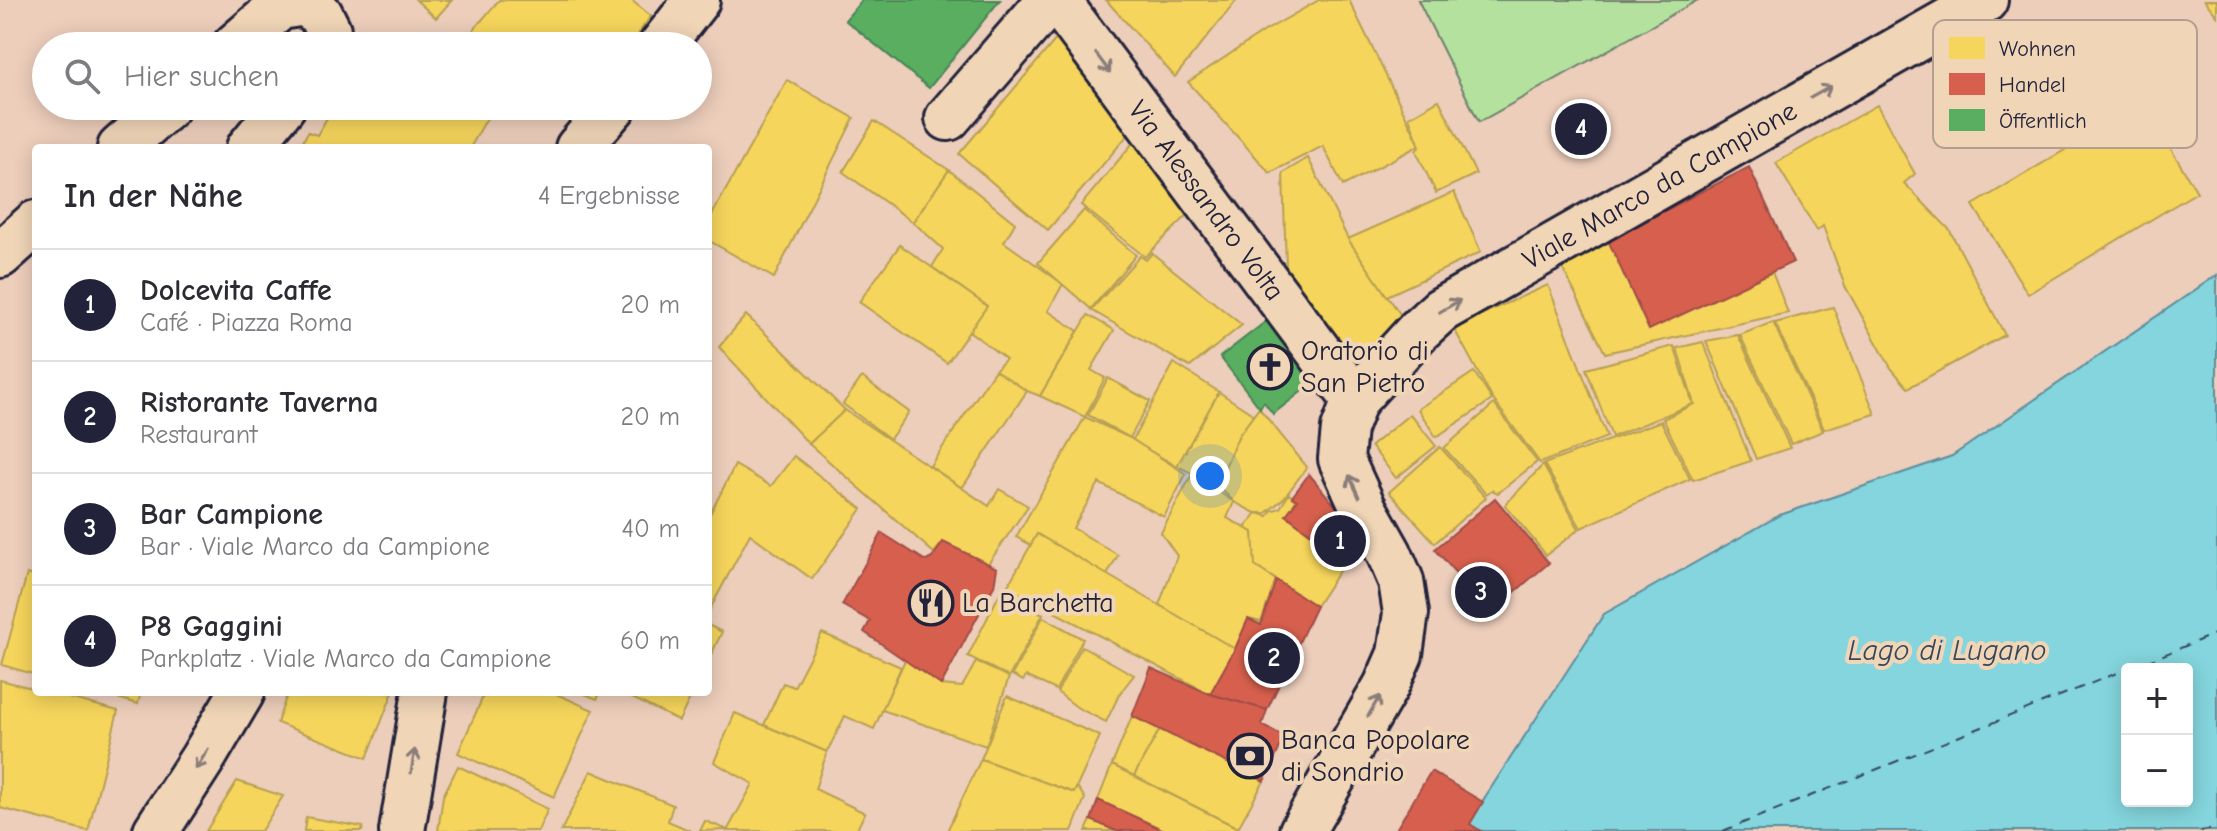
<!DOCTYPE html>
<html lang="de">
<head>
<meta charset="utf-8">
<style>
  :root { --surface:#fff; --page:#f7f7f7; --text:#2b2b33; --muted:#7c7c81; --line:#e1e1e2; --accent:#22223b }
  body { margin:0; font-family:"Comic Neue",sans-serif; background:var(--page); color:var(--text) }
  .controls { position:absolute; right:24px; bottom:24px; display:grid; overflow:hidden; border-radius:8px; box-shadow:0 4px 20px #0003 }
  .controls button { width:72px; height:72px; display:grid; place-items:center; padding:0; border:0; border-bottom:2px solid var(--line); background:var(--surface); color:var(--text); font:40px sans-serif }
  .you { position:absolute; left:1210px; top:476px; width:28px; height:28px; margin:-20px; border:6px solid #fff; border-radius:50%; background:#1a73e8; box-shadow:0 0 0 12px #1a73e833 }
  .badge { display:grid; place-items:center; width:52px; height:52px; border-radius:50%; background:var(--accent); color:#fff; font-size:26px; font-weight:700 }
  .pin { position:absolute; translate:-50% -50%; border:4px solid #fff; box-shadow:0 2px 8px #0006 }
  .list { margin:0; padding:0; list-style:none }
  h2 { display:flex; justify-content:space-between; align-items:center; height:104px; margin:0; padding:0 32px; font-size:34px }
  h2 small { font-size:26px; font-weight:400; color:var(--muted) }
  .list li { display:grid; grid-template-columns:52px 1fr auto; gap:24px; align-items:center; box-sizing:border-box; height:112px; padding:0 32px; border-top:2px solid var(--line) }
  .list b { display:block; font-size:30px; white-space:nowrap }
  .list p { margin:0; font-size:26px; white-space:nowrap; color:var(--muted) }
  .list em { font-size:26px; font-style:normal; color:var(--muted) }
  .icon { flex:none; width:44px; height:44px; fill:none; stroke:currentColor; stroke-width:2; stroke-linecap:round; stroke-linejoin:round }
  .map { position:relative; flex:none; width:2217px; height:831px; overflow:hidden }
  .search { position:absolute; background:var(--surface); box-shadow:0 4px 20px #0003; left:32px; top:32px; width:680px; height:88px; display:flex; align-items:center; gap:20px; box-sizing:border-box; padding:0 28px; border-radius:44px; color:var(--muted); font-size:30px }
  .panel { position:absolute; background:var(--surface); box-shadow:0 4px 20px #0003; left:32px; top:144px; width:680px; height:552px; border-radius:8px }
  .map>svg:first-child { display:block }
  .green { fill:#b5e19f; stroke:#6c826d; stroke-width:2 }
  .water { fill:#84d5dd; stroke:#5d8d9c; stroke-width:2; fill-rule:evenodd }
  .homes { fill:#f6d55c; stroke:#b69f52; stroke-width:2 }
  .shops { fill:#d6604d; stroke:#a04d48; stroke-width:2 }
  .public { fill:#5aae61; stroke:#498456; stroke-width:2 }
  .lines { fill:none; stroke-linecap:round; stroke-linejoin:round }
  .ferry { stroke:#36465b; stroke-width:2; stroke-dasharray:10 8; stroke-linecap:butt }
  .minor-casing { stroke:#22223b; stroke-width:50 }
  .minor { stroke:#f0d5b7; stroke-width:44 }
  .oneway { stroke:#897c79 }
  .labels { text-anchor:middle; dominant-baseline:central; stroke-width:8; stroke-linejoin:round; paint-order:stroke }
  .street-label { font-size:28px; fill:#22223b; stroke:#f0d5b7 }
  .poi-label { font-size:28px; fill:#22223b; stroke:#f0d5b7; text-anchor:start }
  .water-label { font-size:30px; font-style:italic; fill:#36465b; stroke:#f0d5b7 }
  .key { fill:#f0d5b7; stroke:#b29f92; stroke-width:2 }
  .key-label { font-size:22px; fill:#22223b }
</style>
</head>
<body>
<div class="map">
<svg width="2217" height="831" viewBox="0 0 2217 831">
  <rect width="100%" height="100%" fill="#edcebb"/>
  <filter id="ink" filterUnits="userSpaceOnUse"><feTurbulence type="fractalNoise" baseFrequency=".0125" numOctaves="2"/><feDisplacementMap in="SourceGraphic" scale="16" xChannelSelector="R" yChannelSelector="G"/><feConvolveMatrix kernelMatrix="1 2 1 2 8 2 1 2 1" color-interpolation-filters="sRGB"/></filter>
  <g filter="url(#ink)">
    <path class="green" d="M1418,0h280l-219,122z"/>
    <path class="water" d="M2217,275v556h-754l141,-217 176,-99 172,-59zM2127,669h60v132h-60z"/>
    <g class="homes">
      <path d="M416,0h36l-16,18z"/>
      <path d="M499,0h132l20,16 -22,30h-144l-16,-11z"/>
      <path d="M1106,0h131l-62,77z"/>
      <path d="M1319,0h30l71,145 -77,41 -20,-40 -53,27 -82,-91 75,-50z"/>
      <path d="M2204,0h13v16z"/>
      <path d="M1057,38l40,34 40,52 -89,106 -89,-76z"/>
      <path d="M787,80l67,38 -80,160 -66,-38v-18z"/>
      <path d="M1439,100l37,74 -40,19 -20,-42 4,-5 -11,-29z"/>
      <path d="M2143,103l54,89 -169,102 -55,-89z"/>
      <path d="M1877,105l38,69 -11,9 45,46 56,106 -97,53 -17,-20 -46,-82 -22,-60 -6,5 -41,-68z"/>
      <path d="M334,106h152l6,3 -22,39h-176l2,-3 4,1 8,-14 9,3z"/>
      <path d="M874,121l75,49 -36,52 -70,-50z"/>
      <path d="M1137,138l62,66 -54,53 -64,-52z"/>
      <path d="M1308,158l40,81 59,85 -57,39 -64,-96 -3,-94z"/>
      <path d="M949,170l66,53 -11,19 59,42 -15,27 30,20 -38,65 -13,-5 -32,-21 11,-11 -37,-28 18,-25 -55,-39 11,-18 -30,-27z"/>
      <path d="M1454,192l27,60 -94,44 -39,-57z"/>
      <path d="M1084,210l52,45 -45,54 -53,-46z"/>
      <path d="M1608,240l41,90 123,-58 16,41 -183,40 -43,-86z"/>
      <path d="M900,245l87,61 -40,57 -88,-61z"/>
      <path d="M1152,253l90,72 -52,42 -99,-57 49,-54 6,4z"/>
      <path d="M1548,285l59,152 -67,26 -48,-65 -39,-71z"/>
      <path d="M1833,307l42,107 -51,15 -49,-106z"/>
      <path d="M746,315l99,95 -36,34 -90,-97z"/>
      <path d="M1088,315l26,15 -23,40 14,8 -20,39 -45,-21z"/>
      <path d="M1773,322l50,109 -32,13 -51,-109z"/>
      <path d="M1738,335l52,113 -34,11 -50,-118z"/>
      <path d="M1703,342l48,119 -58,19 -30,-61 31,-15 -17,-56z"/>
      <path d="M1674,346l19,58 -81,33 -26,-68z"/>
      <path d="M1174,363l45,29 -42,74 -45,-25z"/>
      <path d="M995,370l32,21 -65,97 -32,-22z"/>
      <path d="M1474,372l18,28 -56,37 -18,-28z"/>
      <path d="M862,377l47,35 -19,27 -47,-35z"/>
      <path d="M1108,378l42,23 -20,37 -42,-23z"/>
      <path d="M1219,392l35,23 -15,20 -22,50 -40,-19z"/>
      <path d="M1494,404l43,58 -39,31 -6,-3 -6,4 -42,-46z"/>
      <path d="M1259,408l48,59 -23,31 -18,15h-11l-21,-11 -17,-17 22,-50z"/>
      <path d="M845,410l144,96 10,-17 29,17 -40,58 -45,-22 -9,11 -125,-109z"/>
      <path d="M1410,414l26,32 -40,32 -25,-32z"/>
      <path d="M1085,417l45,21 56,36 -22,43 -65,-34 -26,45 45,27 -11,20 -70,-41 -6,11 -15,-8z"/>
      <path d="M1661,421l29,58 -109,49 -37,-64z"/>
      <path d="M1440,447l46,51 -51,45 -46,-51z"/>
      <path d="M794,456l68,53 -50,70 -62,-45 -42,79v-95l27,-53 36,21z"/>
      <path d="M1543,465l36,64 -33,26 -41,-50z"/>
      <path d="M1192,474l42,28 -7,16 26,14 5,36 18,12 -15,42 -13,-3 -13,30 -76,-44 18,-49 -16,-23z"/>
      <path d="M1289,494l8,6 -11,15 60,45 -30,46 -61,-40 -2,-34 -8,-4 12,-15 11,3 3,-5 9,-3z"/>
      <path d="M1037,534l198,115 -25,45 -203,-107z"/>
      <path d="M27,574l9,3v98l-34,-10z"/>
      <path d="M1000,593l43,21 -34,63 -41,-21z"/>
      <path d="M1043,617l40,22 -27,51 -30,-14 -3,5 -11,-6z"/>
      <path d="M708,625l14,7 -14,29z"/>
      <path d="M822,633l79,34 -27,62 -29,-13 -18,36 -63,-27 19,-42 11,4z"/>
      <path d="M1082,646l52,29 -14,18 -14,29 -28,-14 -21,-16z"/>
      <path d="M905,660l36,25 21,2 14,-25 33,15 -23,69 -104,-36z"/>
      <path d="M0,680l36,9v3h11l71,19 -30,120 -88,-23z"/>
      <path d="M97,692h44l-3,12z"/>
      <path d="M288,692h105l-26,66 -90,-35z"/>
      <path d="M485,692h67l41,18 -39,87 -96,-44z"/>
      <path d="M580,692h21l-4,7z"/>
      <path d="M620,692h73l-14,29z"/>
      <path d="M1007,696l93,40 -26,57 -93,-34z"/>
      <path d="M735,713l92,39 -12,37 50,24 -9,18h-129l26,-47 -39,-22z"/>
      <path d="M1132,716l28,13 -26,47 -22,-11z"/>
      <path d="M1160,729l104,52 -26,47 -104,-52z"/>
      <path d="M981,759l93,34 3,-6 8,11 -13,33h-125z"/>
      <path d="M1112,765l126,63 -2,3h-70l-68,-31z"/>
      <path d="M458,766l90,43 -10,22h-100l5,-35z"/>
      <path d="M591,771l82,34 -5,16 23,10h-130z"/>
      <path d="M237,781l46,15 -22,35h-55z"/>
      <path d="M306,817l57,10 -1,4h-58z"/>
      <path d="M1091,820l25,11h-30z"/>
      <path d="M705,821l23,9 -28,1z"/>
    </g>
    <g class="shops">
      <path d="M1749,167l44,95 -144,68 -41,-90z"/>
      <path d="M1309,474l52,63 -15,23 -60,-45 11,-15 -5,-3z"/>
      <path d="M1495,498l54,65 -59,50 -55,-64z"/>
      <path d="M882,533l44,28 6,-3 11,-16 54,26 -3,18 -53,99 -77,-53 6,-11 -28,-16z"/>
      <path d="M1276,580l40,26 -49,104 -57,-16 25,-45 13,-30 13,6z"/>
      <path d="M1151,668l59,26 57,16 -5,15 23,12 -21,44 -132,-65z"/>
      <path d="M1431,771l52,31 -13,22 11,7h-86z"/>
      <path d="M1098,800l68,31h-50l-25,-11z"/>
    </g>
    <g class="public">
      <path d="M862,0h138l-71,88 -84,-68z"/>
      <path d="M1273,316l47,61 -47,37 -9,-12 -4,6 -40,-51z"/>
    </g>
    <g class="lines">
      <g class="ferry">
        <path d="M2129,669l88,-36"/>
        <path d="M1723,831l404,-162"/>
        <path d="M2200,831l17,-2"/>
      </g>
      <g class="minor-casing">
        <g id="minor">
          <path id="s1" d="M1057,0l298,400"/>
          <path d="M235,46l45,-39 25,-4 15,11 8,16 -5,16"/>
          <path d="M661,46l36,-46"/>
          <path d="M948,118l102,-118"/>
          <path d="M120,148l48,-42"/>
          <path d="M249,148l34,-42"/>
          <path d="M578,148l36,-42"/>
          <path d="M0,255l36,-32"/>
          <path d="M156,831l47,-73 39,-66"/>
          <path d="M402,831l23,-139"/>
          <path id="s2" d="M1302,831l84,-145 14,-32 6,-41 -5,-32 -12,-28 -26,-46 -22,-48 3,-30 11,-29 64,-70 22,-20 544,-310"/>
        </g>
      </g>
      <use href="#minor" class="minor"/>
    </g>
    <defs><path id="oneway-shaft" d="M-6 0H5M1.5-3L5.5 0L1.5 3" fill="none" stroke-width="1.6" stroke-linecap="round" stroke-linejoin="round" transform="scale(2)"/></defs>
    <g class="oneway">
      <use href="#oneway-shaft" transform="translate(1103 63) rotate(53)"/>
      <use href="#oneway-shaft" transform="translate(1821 92) rotate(-29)"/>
      <use href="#oneway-shaft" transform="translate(1450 306) rotate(-31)"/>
      <use href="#oneway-shaft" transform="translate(1354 486) rotate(-114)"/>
      <use href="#oneway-shaft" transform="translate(1374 706) rotate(-60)"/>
      <use href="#oneway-shaft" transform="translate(202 759) rotate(122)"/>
      <use href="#oneway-shaft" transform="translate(413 761) rotate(-81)"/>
    </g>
  </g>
  <defs>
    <g id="church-ring" transform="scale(2.3)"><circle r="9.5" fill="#f0d5b7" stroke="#22223b" stroke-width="1.5"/><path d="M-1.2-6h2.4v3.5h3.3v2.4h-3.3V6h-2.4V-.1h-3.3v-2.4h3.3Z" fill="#22223b"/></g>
    <g id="restaurant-ring" transform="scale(2.3)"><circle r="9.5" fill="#f0d5b7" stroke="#22223b" stroke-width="1.5"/><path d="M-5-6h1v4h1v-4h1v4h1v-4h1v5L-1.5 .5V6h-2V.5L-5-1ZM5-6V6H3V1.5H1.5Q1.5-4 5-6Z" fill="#22223b"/></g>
    <g id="bank-ring" transform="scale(2.3)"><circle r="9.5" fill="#f0d5b7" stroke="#22223b" stroke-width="1.5"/><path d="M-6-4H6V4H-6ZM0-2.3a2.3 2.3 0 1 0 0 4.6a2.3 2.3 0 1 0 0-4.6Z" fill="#22223b"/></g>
  </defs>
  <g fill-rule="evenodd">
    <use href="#church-ring" x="1270" y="367"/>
    <use href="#restaurant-ring" x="931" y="603"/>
    <use href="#bank-ring" x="1250" y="756"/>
  </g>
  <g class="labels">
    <g class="street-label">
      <text stroke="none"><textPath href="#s2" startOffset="850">Viale Marco da Campione</textPath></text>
      <text stroke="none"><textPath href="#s1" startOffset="250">Via Alessandro Volta</textPath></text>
    </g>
    <g class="poi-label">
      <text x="1301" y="351">Oratorio di<tspan x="1301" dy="32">San Pietro</tspan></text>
      <text x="962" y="603">La Barchetta</text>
      <text x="1281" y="740">Banca Popolare<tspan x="1281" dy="32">di Sondrio</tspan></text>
    </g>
    <g class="water-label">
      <text x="1947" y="650">Lago di Lugano</text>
    </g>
  </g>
  <rect x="1933" y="20" width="264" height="128" rx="12" class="key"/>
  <rect x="1949" y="37" width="36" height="22" fill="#f6d55c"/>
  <rect x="1949" y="73" width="36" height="22" fill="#d6604d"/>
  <rect x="1949" y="109" width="36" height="22" fill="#5aae61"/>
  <g class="key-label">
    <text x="1999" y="56">Wohnen</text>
    <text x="1999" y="92">Handel</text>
    <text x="1999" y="128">Öffentlich</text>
  </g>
</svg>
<div class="controls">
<button>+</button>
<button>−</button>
</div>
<div class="you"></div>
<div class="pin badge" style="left:1340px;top:541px">1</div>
<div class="pin badge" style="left:1274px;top:658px">2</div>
<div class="pin badge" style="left:1481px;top:592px">3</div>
<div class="pin badge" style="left:1581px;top:129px">4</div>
<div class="search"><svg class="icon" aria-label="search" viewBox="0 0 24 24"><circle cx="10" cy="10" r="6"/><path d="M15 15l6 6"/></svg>Hier suchen</div>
<section class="panel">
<h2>In der Nähe<small>4 Ergebnisse</small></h2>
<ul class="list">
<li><span class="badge">1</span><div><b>Dolcevita Caffe</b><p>Café · Piazza Roma</p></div><em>20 m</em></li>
<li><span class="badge">2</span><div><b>Ristorante Taverna</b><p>Restaurant</p></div><em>20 m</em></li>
<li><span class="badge">3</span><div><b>Bar Campione</b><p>Bar · Viale Marco da Campione</p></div><em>40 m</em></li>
<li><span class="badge">4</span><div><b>P8 Gaggini</b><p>Parkplatz · Viale Marco da Campione</p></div><em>60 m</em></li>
</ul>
</section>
</div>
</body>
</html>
